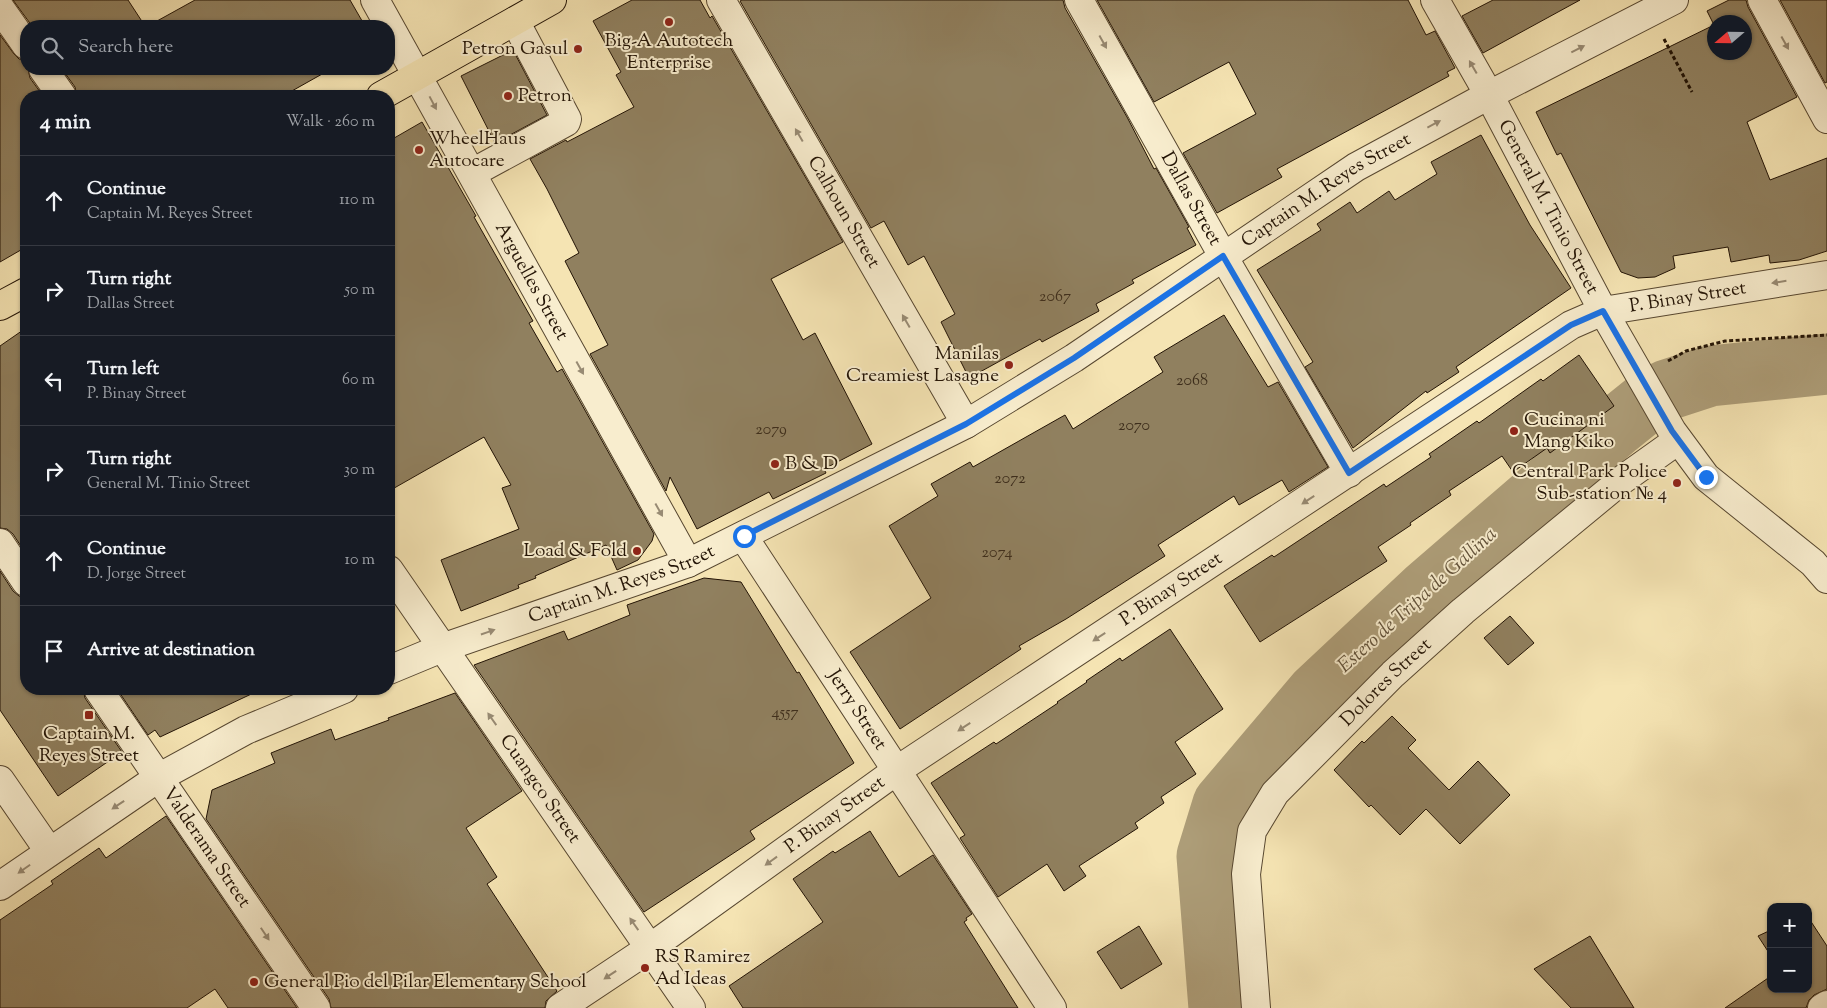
<!DOCTYPE html>
<html lang="en">
<head>
<meta charset="utf-8">
<style>
  :root { --surface:#171b24; --page:#20242c; --text:#f1f3f6; --muted:#9ea1a6; --line:#363941 }
  body { margin:0; font-family:"Sorts Mill Goudy",serif; background:var(--page); color:var(--text) }
  .controls { position:absolute; right:15px; bottom:15px; display:grid; overflow:hidden; border-radius:10px; box-shadow:0 1px 4px #0004 }
  .controls button { width:45px; height:45px; display:grid; place-items:center; padding:0; border:0; border-bottom:1px solid var(--line); background:var(--surface); color:var(--text); font:25px sans-serif }
  .compass { position:absolute; left:1707px; top:15px; width:45px; height:45px; border-radius:50%; background:var(--surface); box-shadow:0 1px 4px #0004; rotate:250deg }
  .stop { position:absolute; width:15px; height:15px; margin:-11px; border:4px solid #1a73e8; border-radius:50%; background:#fff }
  .stop.end { background:#1a73e8; border-color:#fff; box-shadow:0 1px 5px #0008 }
  .list { margin:0; padding:0; list-style:none }
  h2 { display:flex; justify-content:space-between; align-items:center; height:65px; margin:0; padding:0 20px; font-size:21px }
  h2 small { font-size:16px; font-weight:400; color:var(--muted) }
  .list li { display:grid; grid-template-columns:32px 1fr auto; gap:15px; align-items:center; box-sizing:border-box; height:90px; padding:0 20px; border-top:1px solid var(--line) }
  .list b { display:block; font-size:19px; white-space:nowrap }
  .list p { margin:0; font-size:16px; white-space:nowrap; color:var(--muted) }
  .list em { font-size:16px; font-style:normal; color:var(--muted) }
  .icon { flex:none; width:28px; height:28px; fill:none; stroke:currentColor; stroke-width:2; stroke-linecap:round; stroke-linejoin:round }
  .map { position:relative; flex:none; width:1827px; height:1008px; overflow:hidden }
  .search { position:absolute; background:var(--surface); box-shadow:0 1px 4px #0004; left:20px; top:20px; width:375px; height:55px; display:flex; align-items:center; gap:12px; box-sizing:border-box; padding:0 18px; border-radius:20px; color:var(--muted); font-size:19px }
  .panel { position:absolute; background:var(--surface); box-shadow:0 1px 4px #0004; left:20px; top:90px; width:375px; height:605px; border-radius:20px }
  .map>svg:first-child { display:block }
  .lines { fill:none; stroke-linecap:round; stroke-linejoin:round }
  .river { stroke:#ad9d78; stroke-width:61 }
  .building { fill:#90805f; stroke:#221305; fill-rule:evenodd }
  .minor-casing { stroke:#574730; stroke-width:30 }
  .major-casing { stroke:#221305; stroke-width:30 }
  .path { stroke:#221305; stroke-width:3; stroke-dasharray:4 2.5; stroke-linecap:butt }
  .minor { stroke:#f8edce; stroke-width:28 }
  .major { stroke:#f5e4b3; stroke-width:28 }
  .oneway { fill:#988b74 }
  .route { stroke:#1a73e8; stroke-width:6 }
  .poi-dot { fill:#8f2418; stroke:#f8edce; stroke-width:2 }
  .labels { text-anchor:middle; dominant-baseline:central; stroke-width:4; stroke-linejoin:round; paint-order:stroke }
  .number-label { font-size:16px; fill:#3e2e1c }
  .poi-label { font-size:19px; fill:#221305; stroke:#f8edce; text-anchor:start }
  .street-label { font-size:19px; fill:#221305; stroke:#f8edce }
  .water-label { font-size:20px; font-style:italic; fill:#615139; stroke:#f8edce }
</style>
</head>
<body>
<div class="map">
<svg width="1827" height="1008" viewBox="0 0 1827 1008">
  <rect width="100%" height="100%" fill="#f5e4b3"/>
  <filter id="stains"><feTurbulence type="fractalNoise" baseFrequency=".004" numOctaves="4"/><feColorMatrix values="0 0 0 0 .2 0 0 0 0 .09 0 0 0 0 .02 0 0 0 .5 -.17"/></filter>
  <radialGradient id="worn" r=".72"><stop offset=".6" stop-color="#630" stop-opacity="0"/><stop offset="1" stop-color="#630" stop-opacity=".3"/></radialGradient>
  <g class="lines">
    <path class="river" d="M1219,1008l-12,-152 16,-52 94,-111 111,-104 189,-163 36,-29 14,-7 43,-14 117,-12"/>
  </g>
  <g class="building">
    <path d="M13,0h115l17,26h-113z"/>
    <path d="M195,0h155l15,26h-217z"/>
    <path d="M632,0h68l10,18 2,-2 131,226 -72,37 32,61 12,-7 57,111 -48,25 2,4 -53,26 -4,-7 -72,37 -27,-52 -4,14 -76,-137 18,-9 -43,-84 14,-8 -32,-64 -17,-30 36,-19 1,2 67,-35 -18,-32 5,-3 -28,-51z"/>
    <path d="M742,0h321l2,8 62,109 27,52 2,-1 33,59 -2,1 9,17 -64,35 2,3 -38,21 3,7 -57,31 -2,-3 -71,39 -28,-56 14,-8 -31,-58 -16,9 -24,-44 -13,7 -131,-227z"/>
    <path d="M1097,0h311l18,35 9,-4 20,37 -8,4 2,4 -172,93 5,8 -65,36 -34,-60 73,-39 -27,-52 -75,40z"/>
    <path d="M1493,0h87l-97,53 -21,-37z"/>
    <path d="M1729,0h17l2,7 49,90 -50,25 23,58 57,-22v93l-28,9 -29,3 -1,-8 -38,7 -3,-15 -55,9 2,12 -20,9 -17,1 -17,-6 -60,-119 -4,2 -21,-43 178,-87 -7,-14zM1714,22h30v30h-30z"/>
    <path d="M1780,0h47v82l-2,1z"/>
    <path d="M0,35l14,19 5,5 7,1v9h2l2,9 13,18h-17v151l-26,15z"/>
    <path d="M513,50l34,65 -52,28 -34,-67z"/>
    <path d="M62,69h269l-48,27h-206l-2,-9z"/>
    <path d="M422,122l54,94 -2,1 59,104 -4,2 28,49 5,-3 92,165 -2,7 -14,19 -21,10 -11,-25 -71,31 1,2 -18,7 1,3 -58,23 -20,-51 78,-31 -17,-41 9,-3 -27,-48 -95,54v-350z"/>
    <path d="M1481,135l49,90 41,63 -115,79 3,5 -32,21 -1,-2 -73,57 -48,-81 8,-5 -56,-92 64,-40 -4,-6 33,-22 7,11 32,-22 6,9 42,-26 -6,-12z"/>
    <path d="M1224,315l44,72 10,-5 50,85 -39,25 -7,-12 -43,25 -5,-9 -76,49 7,11 -99,63 -47,27 2,3 -121,80 -50,-77 81,-54 -42,-72 49,-30 -7,-12 39,-22 3,5 92,-52 8,14 90,-57 -9,-15z"/>
    <path d="M26,328v226l-13,-20 -6,-5 -7,-1v-182z"/>
    <path d="M1579,355l35,51 -64,47 -3,-5 -34,24 -11,-16 -53,35 2,4 -41,28 1,2 -33,22 9,14 -127,81 -36,-56 48,-31 2,2 110,-73 2,3 45,-30 -2,-3 48,-33 2,2 62,-44 2,2z"/>
    <path d="M0,571l13,20 6,5 7,2v91h57l2,9 37,54 -64,44 -58,-86z"/>
    <path d="M704,578l37,4 56,91 2,-1 55,91 -104,68 5,8 -111,73 -170,-247 90,-34 4,9 62,-25 -3,-10z"/>
    <path d="M1510,616l24,27 -26,22 -24,-27z"/>
    <path d="M1170,629l53,80 -48,33 21,32 -35,23 3,6 -29,20 3,5 -59,38 7,10 -22,15 -17,-27 -49,33 -38,-59 5,-3 -34,-52 63,-41 2,2 62,-41 -1,-1 30,-20 -1,-1 34,-23 2,3z"/>
    <path d="M117,689h145l-102,48 -5,-7 -7,5z"/>
    <path d="M455,693l67,98 -56,37 31,49 -10,7 70,107 -11,10 -1,7h-214l-2,-9 -123,-180 6,-29 63,-27 -4,-10 60,-24 4,11 54,-20 -1,-2z"/>
    <path d="M1392,716l24,24 -8,8 41,42 29,-29 32,34 -50,49 -34,-35 -26,26 -29,-30 -2,2 -35,-37 28,-29 2,2z"/>
    <path d="M166,816l131,192h-69l-13,-19 -28,19h-187v-88l53,-36 -2,-3 48,-33 7,10z"/>
    <path d="M870,831l29,46 34,-22 39,59 -6,4 1,2 -3,2 54,86h-275l-14,-22 94,-64 -30,-43 40,-28 2,2z"/>
    <path d="M1808,917l19,29v43l-13,6 -5,5 -3,8h-81l46,-32v13h37z"/>
    <path d="M1139,926l23,38 -41,25 -24,-37z"/>
    <path d="M1771,930v26l-13,-20z"/>
    <path d="M1590,936l44,72h-63l-37,-39z"/>
  </g>
  <g class="lines">
    <g class="minor-casing">
      <g id="minor">
        <path id="s1" d="M375,0l313,563"/>
        <path id="s2" d="M721,0l245,424"/>
        <path id="s3" d="M1079,0l144,256 126,217"/>
        <path id="s4" d="M1435,0l54,95 114,216 69,120 34,46 107,86 14,16"/>
        <path d="M1762,0l65,119"/>
        <path d="M0,8l26,37"/>
        <path d="M43,69l19,27"/>
        <path d="M472,173l94,-51 1,-3 -52,-98"/>
        <path id="s5" d="M743,536l309,472"/>
        <path d="M0,543l26,39"/>
        <path id="s6" d="M389,570l302,438"/>
        <path id="s7" d="M389,670l53,-22 246,-85 278,-139 108,-66 282,-191 133,-72 185,-95"/>
        <path id="s8" d="M98,689l218,319"/>
        <path d="M0,780l49,71"/>
        <path d="M0,886l158,-108 88,-48 98,-41"/>
        <path id="s9" d="M560,1008l90,-60 246,-177 675,-446 32,-14 224,-36"/>
        <path id="s10" d="M1256,1008l-10,-134 6,-43 23,-38 118,-119 70,-63 159,-131 56,-40"/>
        <path d="M1822,1008l5,-3"/>
      </g>
    </g>
    <g class="major-casing">
      <g id="major">
        <path d="M381,96l171,-96"/>
        <path d="M0,306l26,-14"/>
      </g>
    </g>
    <g class="path">
      <path d="M1664,39l28,53"/>
      <path d="M1668,361l18,-10 39,-10 102,-6"/>
    </g>
    <use href="#minor" class="minor"/>
    <use href="#major" class="major"/>
  </g>
  <defs><path id="oneway-solid" d="M-6-.8H1V-3.2L6.5 0L1 3.2V.8H-6Z" transform="scale(1.25)"/></defs>
  <g class="oneway">
    <use href="#oneway-solid" transform="translate(1103 42) rotate(61)"/>
    <use href="#oneway-solid" transform="translate(1785 43) rotate(61)"/>
    <use href="#oneway-solid" transform="translate(1578 49) rotate(-27)"/>
    <use href="#oneway-solid" transform="translate(1473 67) rotate(-120)"/>
    <use href="#oneway-solid" transform="translate(433 103) rotate(62)"/>
    <use href="#oneway-solid" transform="translate(1434 124) rotate(-28)"/>
    <use href="#oneway-solid" transform="translate(799 135) rotate(-120)"/>
    <use href="#oneway-solid" transform="translate(1779 282) rotate(171)"/>
    <use href="#oneway-solid" transform="translate(906 321) rotate(-120)"/>
    <use href="#oneway-solid" transform="translate(580 368) rotate(61)"/>
    <use href="#oneway-solid" transform="translate(1308 500) rotate(147)"/>
    <use href="#oneway-solid" transform="translate(659 510) rotate(61)"/>
    <use href="#oneway-solid" transform="translate(488 632) rotate(-19)"/>
    <use href="#oneway-solid" transform="translate(1099 637) rotate(147)"/>
    <use href="#oneway-solid" transform="translate(492 719) rotate(-125)"/>
    <use href="#oneway-solid" transform="translate(964 727) rotate(147)"/>
    <use href="#oneway-solid" transform="translate(118 805) rotate(146)"/>
    <use href="#oneway-solid" transform="translate(771 861) rotate(144)"/>
    <use href="#oneway-solid" transform="translate(24 869) rotate(145)"/>
    <use href="#oneway-solid" transform="translate(634 924) rotate(-125)"/>
    <use href="#oneway-solid" transform="translate(265 934) rotate(56)"/>
    <use href="#oneway-solid" transform="translate(610 975) rotate(146)"/>
  </g>
  <g class="lines">
    <path class="route" d="M744,536l222,-112 108,-66 149,-102 126,217 222,-148 32,-14 69,120 34,46"/>
  </g>
  <g class="poi-dot">
    <circle cx="669" cy="22" r="5"/>
    <circle cx="578" cy="49" r="5"/>
    <circle cx="508" cy="96" r="5"/>
    <circle cx="419" cy="150" r="5"/>
    <circle cx="1009" cy="365" r="5"/>
    <circle cx="1514" cy="431" r="5"/>
    <circle cx="775" cy="464" r="5"/>
    <circle cx="1677" cy="483" r="5"/>
    <circle cx="637" cy="551" r="5"/>
    <rect x="84" y="710" width="10" height="10" rx="2.5"/>
    <circle cx="645" cy="968" r="5"/>
    <circle cx="254" cy="982" r="5"/>
  </g>
  <g class="labels">
    <g class="number-label">
      <text x="1055" y="297">2067</text>
      <text x="1192" y="381">2068</text>
      <text x="1134" y="426">2070</text>
      <text x="771" y="430">2079</text>
      <text x="1010" y="479">2072</text>
      <text x="997" y="553">2074</text>
      <text x="785" y="713">4557</text>
    </g>
    <g class="poi-label">
      <text x="669" y="41" text-anchor="middle">Big-A Autotech<tspan x="669" dy="22">Enterprise</tspan></text>
      <text x="568" y="49" text-anchor="end">Petron Gasul</text>
      <text x="518" y="96">Petron</text>
      <text x="429" y="139">WheelHaus<tspan x="429" dy="22">Autocare</tspan></text>
      <text x="999" y="354" text-anchor="end">Manilas<tspan x="999" dy="22">Creamiest Lasagne</tspan></text>
      <text x="1524" y="420">Cucina ni<tspan x="1524" dy="22">Mang Kiko</tspan></text>
      <text x="785" y="464">B &amp; D</text>
      <text x="1667" y="472" text-anchor="end">Central Park Police<tspan x="1667" dy="22">Sub-station № 4</tspan></text>
      <text x="627" y="551" text-anchor="end">Load &amp; Fold</text>
      <text x="89" y="734" text-anchor="middle">Captain M.<tspan x="89" dy="22">Reyes Street</tspan></text>
      <text x="655" y="957">RS Ramirez<tspan x="655" dy="22">Ad Ideas</tspan></text>
      <text x="264" y="982">General Pio del Pilar Elementary School</text>
    </g>
    <g class="street-label">
      <text stroke="none"><textPath href="#s7" startOffset="1058">Captain M. Reyes Street</textPath></text>
      <text stroke="none"><textPath href="#s3" startOffset="228">Dallas Street</textPath></text>
      <text stroke="none"><textPath href="#s4" startOffset="236">General M. Tinio Street</textPath></text>
      <text stroke="none"><textPath href="#s2" startOffset="245">Calhoun Street</textPath></text>
      <text stroke="none"><textPath href="#s1" startOffset="322">Arguelles Street</textPath></text>
      <text stroke="none"><textPath href="#s9" startOffset="1341">P. Binay Street</textPath></text>
      <text stroke="none"><textPath href="#s7" startOffset="248">Captain M. Reyes Street</textPath></text>
      <text stroke="none"><textPath href="#s9" startOffset="741">P. Binay Street</textPath></text>
      <text stroke="none"><textPath href="#s10" startOffset="379">Dolores Street</textPath></text>
      <text stroke="none"><textPath href="#s5" startOffset="208">Jerry Street</textPath></text>
      <text stroke="none"><textPath href="#s6" startOffset="266">Cuangco Street</textPath></text>
      <text stroke="none"><textPath href="#s9" startOffset="336">P. Binay Street</textPath></text>
      <text stroke="none"><textPath href="#s8" startOffset="192">Valderama Street</textPath></text>
    </g>
    <g class="water-label">
      <text transform="translate(1418 601) rotate(-42)">Estero de Tripa de Gallina</text>
    </g>
  </g>
  <rect width="100%" height="100%" filter="url(#stains)"/>
  <rect width="100%" height="100%" fill="url(#worn)"/>
</svg>
<div class="controls">
<button>+</button>
<button>−</button>
</div>
<svg class="compass" viewBox="-18 -18 36 36"><path d="M0-13l5 13h-10z" fill="#e53935"/><path d="M0 13l5-13h-10z" fill="#9ea1a6"/></svg>
<div class="stop" style="left:744px;top:536px"></div>
<div class="stop end" style="left:1706px;top:477px"></div>
<div class="search"><svg class="icon" aria-label="search" viewBox="0 0 24 24"><circle cx="10" cy="10" r="6"/><path d="M15 15l6 6"/></svg>Search here</div>
<section class="panel">
<h2>4 min<small>Walk · 260 m</small></h2>
<ul class="list">
<li><svg class="icon" aria-label="ahead" viewBox="0 0 24 24"><path d="M12 20V5M6 11l6-6 6 6"/></svg><div><b>Continue</b><p>Captain M. Reyes Street</p></div><em>110 m</em></li>
<li><svg class="icon" aria-label="right" viewBox="0 0 24 24"><path d="M7 20v-9h11M14 6l5 5-5 5"/></svg><div><b>Turn right</b><p>Dallas Street</p></div><em>50 m</em></li>
<li><svg class="icon" aria-label="left" viewBox="0 0 24 24"><path d="M17 20v-9H6M10 6l-5 5 5 5"/></svg><div><b>Turn left</b><p>P. Binay Street</p></div><em>60 m</em></li>
<li><svg class="icon" aria-label="right" viewBox="0 0 24 24"><path d="M7 20v-9h11M14 6l5 5-5 5"/></svg><div><b>Turn right</b><p>General M. Tinio Street</p></div><em>30 m</em></li>
<li><svg class="icon" aria-label="ahead" viewBox="0 0 24 24"><path d="M12 20V5M6 11l6-6 6 6"/></svg><div><b>Continue</b><p>D. Jorge Street</p></div><em>10 m</em></li>
<li><svg class="icon" aria-label="arrive" viewBox="0 0 24 24"><path d="M6 21V4h12l-3 4 3 4H6"/></svg><div><b>Arrive at destination</b></div></li>
</ul>
</section>
</div>
</body>
</html>
